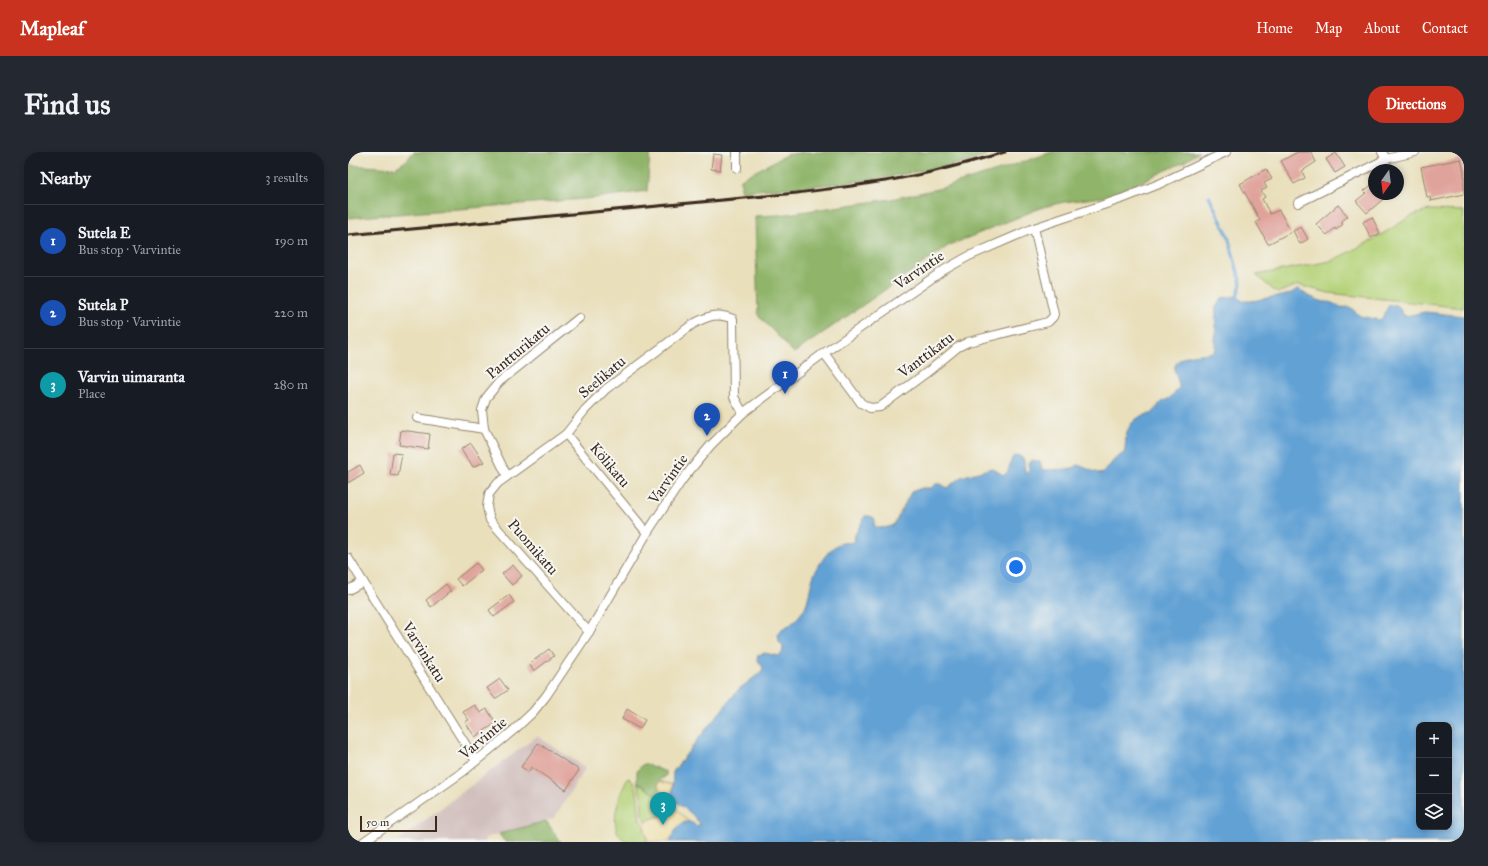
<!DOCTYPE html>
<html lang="en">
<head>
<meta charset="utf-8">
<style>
  :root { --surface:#171b24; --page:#242831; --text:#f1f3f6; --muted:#9ea1a6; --line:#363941; --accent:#c8321e }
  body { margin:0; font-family:"IM FELL Great Primer",serif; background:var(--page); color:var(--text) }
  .controls { position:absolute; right:12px; bottom:12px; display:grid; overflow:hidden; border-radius:8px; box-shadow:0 2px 6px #0003 }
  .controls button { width:36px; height:36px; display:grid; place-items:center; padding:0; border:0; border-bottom:1px solid var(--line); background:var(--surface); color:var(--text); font:20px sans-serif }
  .compass { position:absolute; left:1020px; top:12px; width:36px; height:36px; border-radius:50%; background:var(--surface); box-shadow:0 2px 6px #0003; rotate:194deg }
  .scale { position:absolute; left:12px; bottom:10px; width:77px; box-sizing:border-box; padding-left:4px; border:2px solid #3b2a1e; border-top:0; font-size:11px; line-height:14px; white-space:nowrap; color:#3b2a1e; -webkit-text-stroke:3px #f6f6f2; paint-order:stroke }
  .you { position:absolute; left:668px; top:415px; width:14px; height:14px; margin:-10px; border:3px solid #fff; border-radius:50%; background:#1a73e8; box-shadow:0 0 0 6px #1a73e833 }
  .badge { display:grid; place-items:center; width:26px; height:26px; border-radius:50%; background:var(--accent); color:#fff; font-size:13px; font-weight:700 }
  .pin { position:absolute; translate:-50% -33px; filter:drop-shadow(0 1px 2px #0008) }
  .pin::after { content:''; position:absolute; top:21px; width:14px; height:12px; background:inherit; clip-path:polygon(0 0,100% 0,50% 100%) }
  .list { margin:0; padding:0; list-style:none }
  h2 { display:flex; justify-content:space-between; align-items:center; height:52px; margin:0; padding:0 16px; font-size:17px }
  h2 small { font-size:13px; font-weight:400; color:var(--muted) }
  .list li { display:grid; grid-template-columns:26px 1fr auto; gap:12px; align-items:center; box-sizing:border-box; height:72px; padding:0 16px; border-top:1px solid var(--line) }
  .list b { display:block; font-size:15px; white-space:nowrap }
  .list p { margin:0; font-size:13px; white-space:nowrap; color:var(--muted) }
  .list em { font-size:13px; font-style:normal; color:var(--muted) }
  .icon { flex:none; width:22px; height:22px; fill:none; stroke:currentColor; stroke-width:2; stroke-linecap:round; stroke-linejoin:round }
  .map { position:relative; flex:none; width:1116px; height:690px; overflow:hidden; border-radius:16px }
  header { display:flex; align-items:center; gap:24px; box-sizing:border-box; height:56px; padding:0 20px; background:var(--accent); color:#fff }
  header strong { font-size:19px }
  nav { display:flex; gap:22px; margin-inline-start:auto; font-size:14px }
  .intro { display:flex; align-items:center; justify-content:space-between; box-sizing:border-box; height:96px; padding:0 24px }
  h1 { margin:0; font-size:28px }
  .button { padding:10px 18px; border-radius:16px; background:var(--accent); color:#fff; font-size:14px; font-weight:700 }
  main { display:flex; gap:24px; padding:0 24px }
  aside { flex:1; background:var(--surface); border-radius:16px; box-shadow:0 2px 6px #0003 }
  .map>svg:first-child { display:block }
  .industrial { fill:#d1bfbd }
  .green { fill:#b6d37a; stroke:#787e4c }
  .forest { fill:#90b56a; stroke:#667044 }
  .sand { fill:#eeda9e; stroke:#94825e }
  .water { fill:#62a1d4; stroke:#4e6679; fill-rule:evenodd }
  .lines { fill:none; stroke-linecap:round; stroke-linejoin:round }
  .stream { stroke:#62a1d4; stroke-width:3 }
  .building { fill:#e0a39b }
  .street-casing { stroke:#92846c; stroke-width:10 }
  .street { stroke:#fff; stroke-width:8 }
  .rail { stroke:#3b2a1e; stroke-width:3 }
  .labels { text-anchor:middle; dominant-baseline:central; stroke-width:4; stroke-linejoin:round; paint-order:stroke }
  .street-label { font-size:15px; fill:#3b2a1e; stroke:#f6f6f2 }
</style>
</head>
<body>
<header>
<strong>Mapleaf</strong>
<nav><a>Home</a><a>Map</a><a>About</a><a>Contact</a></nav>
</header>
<div class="intro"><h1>Find us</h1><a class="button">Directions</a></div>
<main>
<aside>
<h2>Nearby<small>3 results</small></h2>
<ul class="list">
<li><span class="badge" style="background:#1a4fb4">1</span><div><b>Sutela E</b><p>Bus stop · Varvintie</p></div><em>190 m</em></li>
<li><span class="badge" style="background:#1a4fb4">2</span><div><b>Sutela P</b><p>Bus stop · Varvintie</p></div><em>220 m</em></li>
<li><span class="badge" style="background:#0f9aa8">3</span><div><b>Varvin uimaranta</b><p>Place</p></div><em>280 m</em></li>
</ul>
</aside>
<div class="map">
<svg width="1116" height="690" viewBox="0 0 1116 690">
  <rect width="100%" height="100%" fill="#f6f6f2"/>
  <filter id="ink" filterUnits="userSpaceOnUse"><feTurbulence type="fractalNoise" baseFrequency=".025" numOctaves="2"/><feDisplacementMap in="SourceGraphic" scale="8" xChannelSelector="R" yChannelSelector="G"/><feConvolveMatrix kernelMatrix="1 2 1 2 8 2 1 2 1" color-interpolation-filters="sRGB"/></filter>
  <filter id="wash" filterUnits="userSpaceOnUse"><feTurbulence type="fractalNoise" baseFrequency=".012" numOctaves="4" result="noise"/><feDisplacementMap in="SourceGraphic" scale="16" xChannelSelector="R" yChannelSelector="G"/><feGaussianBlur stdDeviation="0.9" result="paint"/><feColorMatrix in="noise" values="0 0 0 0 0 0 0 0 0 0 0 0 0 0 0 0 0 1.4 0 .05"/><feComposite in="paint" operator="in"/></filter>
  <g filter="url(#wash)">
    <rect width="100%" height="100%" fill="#e9dfbb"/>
    <path class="industrial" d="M189,584l49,32 -32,50 -69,20v4h-89z"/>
    <g class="green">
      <path d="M1081,58l35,1v97l-135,-15 -31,-8 -21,8 -21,-18 75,-14 38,-19 43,-26z"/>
      <path d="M280,626c13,5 9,31 12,41 3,7 8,14 7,23 -6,0 -16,0 -21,-1 -21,-11 -6,-48 2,-63z"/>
      <path d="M289,630l25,15 2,-2 10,5 -2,4 3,6 -15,7 -4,-1 -10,6 -4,-8 -1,-18z"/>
    </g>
    <g class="forest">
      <path d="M66,0h236l-3,39 -52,7 -247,20v-53l47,3 11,-7z"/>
      <path d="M457,0h192l-29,10 -91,17 -65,7 -71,5v-12l45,-24z"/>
      <path d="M704,0h147l-15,10 -74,34 -46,6 -21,5 -95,39 -154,107 -36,-38 -3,-99 25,-1 111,-16 47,-10 59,-18z"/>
      <path d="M295,612h3l20,8v4l-7,5 -1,3 6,11 -1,2 -8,-3 -18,-12v-11z"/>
      <path d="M198,669l15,21h-56l-6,-8z"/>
    </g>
    <g class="sand">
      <path d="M311,629l14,4 -1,9 2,6c-8,-3 -13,-6 -16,-14z"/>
      <path d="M327,656l14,14c-11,3 -15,10 -19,20h-23c1,-5 -3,-10 -2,-16 1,-7 8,-8 14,-9 5,-1 10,-5 15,-7z"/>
    </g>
    <path class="water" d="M949,137h2c4,5 20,12 26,13 3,0 5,0 7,1 9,4 7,5 18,4l10,9 20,4 2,-2 7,-13h8l2,2 3,7 4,2 19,-4 39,4v526h-794c3,-8 9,-22 20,-20 3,1 5,3 9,4v-3l-7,-9 -18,-14 -2,-6 1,-22 25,-33 41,-50 21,-16 3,-4 -1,-3 -5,-7 1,-4 7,-2 13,3 4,-2 1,-7 -4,-5 -1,-9c4,-4 8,-5 12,-8 5,-4 10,-10 13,-14 7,-11 6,-24 11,-36 7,-14 19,-36 37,-32l3,-2 1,-6 10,-19c5,0 7,0 10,3l-1,7c7,3 16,2 21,-3l16,-31 11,-4h9l5,-4h5l6,4 14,-11 31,-9 11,7 3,-1c6,-5 2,-26 17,-16l1,3 1,10 2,2 2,-1v-9l4,-3 7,2 2,8 29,-1 7,-4 22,9 3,-1 12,-14 9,-6c2,-6 1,-10 2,-16 2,-14 13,-23 26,-23l9,-12 9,-4 9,-10v-4l-5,-15c5,-18 25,-13 39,-17l2,-3 1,-42 6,-9 15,-2c3,3 4,5 8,5 7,1 15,-2 22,-3 11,-2 21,-1 30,-9zM1071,573h30v102h-30z"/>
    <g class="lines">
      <path class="stream" d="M861,44l19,40 9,33 4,15 -4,12"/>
    </g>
    <g id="blocks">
      <g class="building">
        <path d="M950,0h13l5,10 -14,9 3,7 -11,6 -13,-23z"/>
        <path d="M988,1l9,14 -10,6 -9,-14z"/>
        <path d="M365,2l9,1 -2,15 -9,-1z"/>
        <path d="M1113,7l3,13v22l-33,7 -1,-4h-3l-6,-30z"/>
        <path d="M918,17l6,10 -8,4 3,5 -6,3 4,6 -3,2 8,15 9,-4 12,22 -23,12 -12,-22 4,-2 -20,-36z"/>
        <path d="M1026,31v11h15l-22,19 -11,-12 10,-8 -2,-2z"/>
        <path d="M990,53l10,11 -7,6 2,2 -7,6 -1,-2 -8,7 -11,-11z"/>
        <path d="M1024,65l8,16 -9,5 -8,-16z"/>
        <path d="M953,75l7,12 -8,5 -7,-13z"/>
        <path d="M53,278l29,4 -2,15 -29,-4z"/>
        <path d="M123,291l13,19 -11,5 -4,-7 -1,1 -7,-12z"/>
        <path d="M45,301l9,1 -4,22 -8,-1z"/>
        <path d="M12,313l4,8 -16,10v-11z"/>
        <path d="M128,411l6,7 -20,16 -6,-7z"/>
        <path d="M165,413l9,11 -10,9 -10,-11z"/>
        <path d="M98,432l5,7 -20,16 -5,-7z"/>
        <path d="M161,443l5,7 -20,15 -5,-7z"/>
        <path d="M201,497l5,7 -20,15 -5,-7z"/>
        <path d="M152,527l8,11 -13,9 -8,-11z"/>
        <path d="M127,553l5,8 7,-4 9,14 -21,14 -10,-15 4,-2 -6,-8z"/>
        <path d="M279,557l18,11 -5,9 -18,-10z"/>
        <path d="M190,591l41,27 -13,20 -35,-23 -2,5 -8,-5z"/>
      </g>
    </g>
  </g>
  <g filter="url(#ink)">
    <use href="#blocks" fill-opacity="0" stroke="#92846c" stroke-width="1"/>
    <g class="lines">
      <g class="street-casing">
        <g id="street">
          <path d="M1034,0l4,7 29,-7"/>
          <path d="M389,16v-16"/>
          <path d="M950,51l88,-44"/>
          <path d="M476,201l37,50 9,5 10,-1 50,-37 28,-23 10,-5 80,-20 5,-5 1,-3 -20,-86"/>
          <path d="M69,266l67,11"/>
          <path d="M218,282l81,99"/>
          <path d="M159,324l-23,-47 -2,-19 4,-12 13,-16 80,-64"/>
          <path d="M0,406l128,203"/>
          <path d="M0,438l15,-8"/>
          <path d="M241,480l-99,-112 -3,-13 2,-13 9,-11 68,-49 19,-24 21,-21 87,-65c15,-8 24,-12 40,-5l1,78 9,16"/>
          <path d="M15,690l101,-71 51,-42 18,-17 13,-16 43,-64 58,-99 35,-53 28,-34 33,-33 81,-60 120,-83 25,-14 65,-28 90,-30 35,-14 67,-32"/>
        </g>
      </g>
      <use href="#street" class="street"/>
      <path class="rail" d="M0,83l449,-42c38,-5 77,-9 115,-17 32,-6 62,-15 93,-24"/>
    </g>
  </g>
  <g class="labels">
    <g class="street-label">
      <text transform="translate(571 118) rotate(-34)">Varvintie</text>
      <text transform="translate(170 199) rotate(-40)">Pantturikatu</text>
      <text transform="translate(578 203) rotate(-37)">Vanttikatu</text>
      <text transform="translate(254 225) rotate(-40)">Seelikatu</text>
      <text transform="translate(262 313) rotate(50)">Kölikatu</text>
      <text transform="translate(320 327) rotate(-55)">Varvintie</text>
      <text transform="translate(185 395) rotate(49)">Puomikatu</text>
      <text transform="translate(76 500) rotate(58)">Varvinkatu</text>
      <text transform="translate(135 586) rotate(-40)">Varvintie</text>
    </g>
  </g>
</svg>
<div class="controls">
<button>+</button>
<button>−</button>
<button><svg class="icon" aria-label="layers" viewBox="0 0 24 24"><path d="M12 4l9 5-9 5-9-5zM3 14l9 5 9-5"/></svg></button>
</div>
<svg class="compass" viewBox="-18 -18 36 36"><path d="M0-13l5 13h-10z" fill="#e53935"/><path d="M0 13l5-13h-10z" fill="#9ea1a6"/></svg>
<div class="scale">50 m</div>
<div class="you"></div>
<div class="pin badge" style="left:437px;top:242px;background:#1a4fb4">1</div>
<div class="pin badge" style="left:359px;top:284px;background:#1a4fb4">2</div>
<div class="pin badge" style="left:315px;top:673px;background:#0f9aa8">3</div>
</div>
</main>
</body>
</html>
